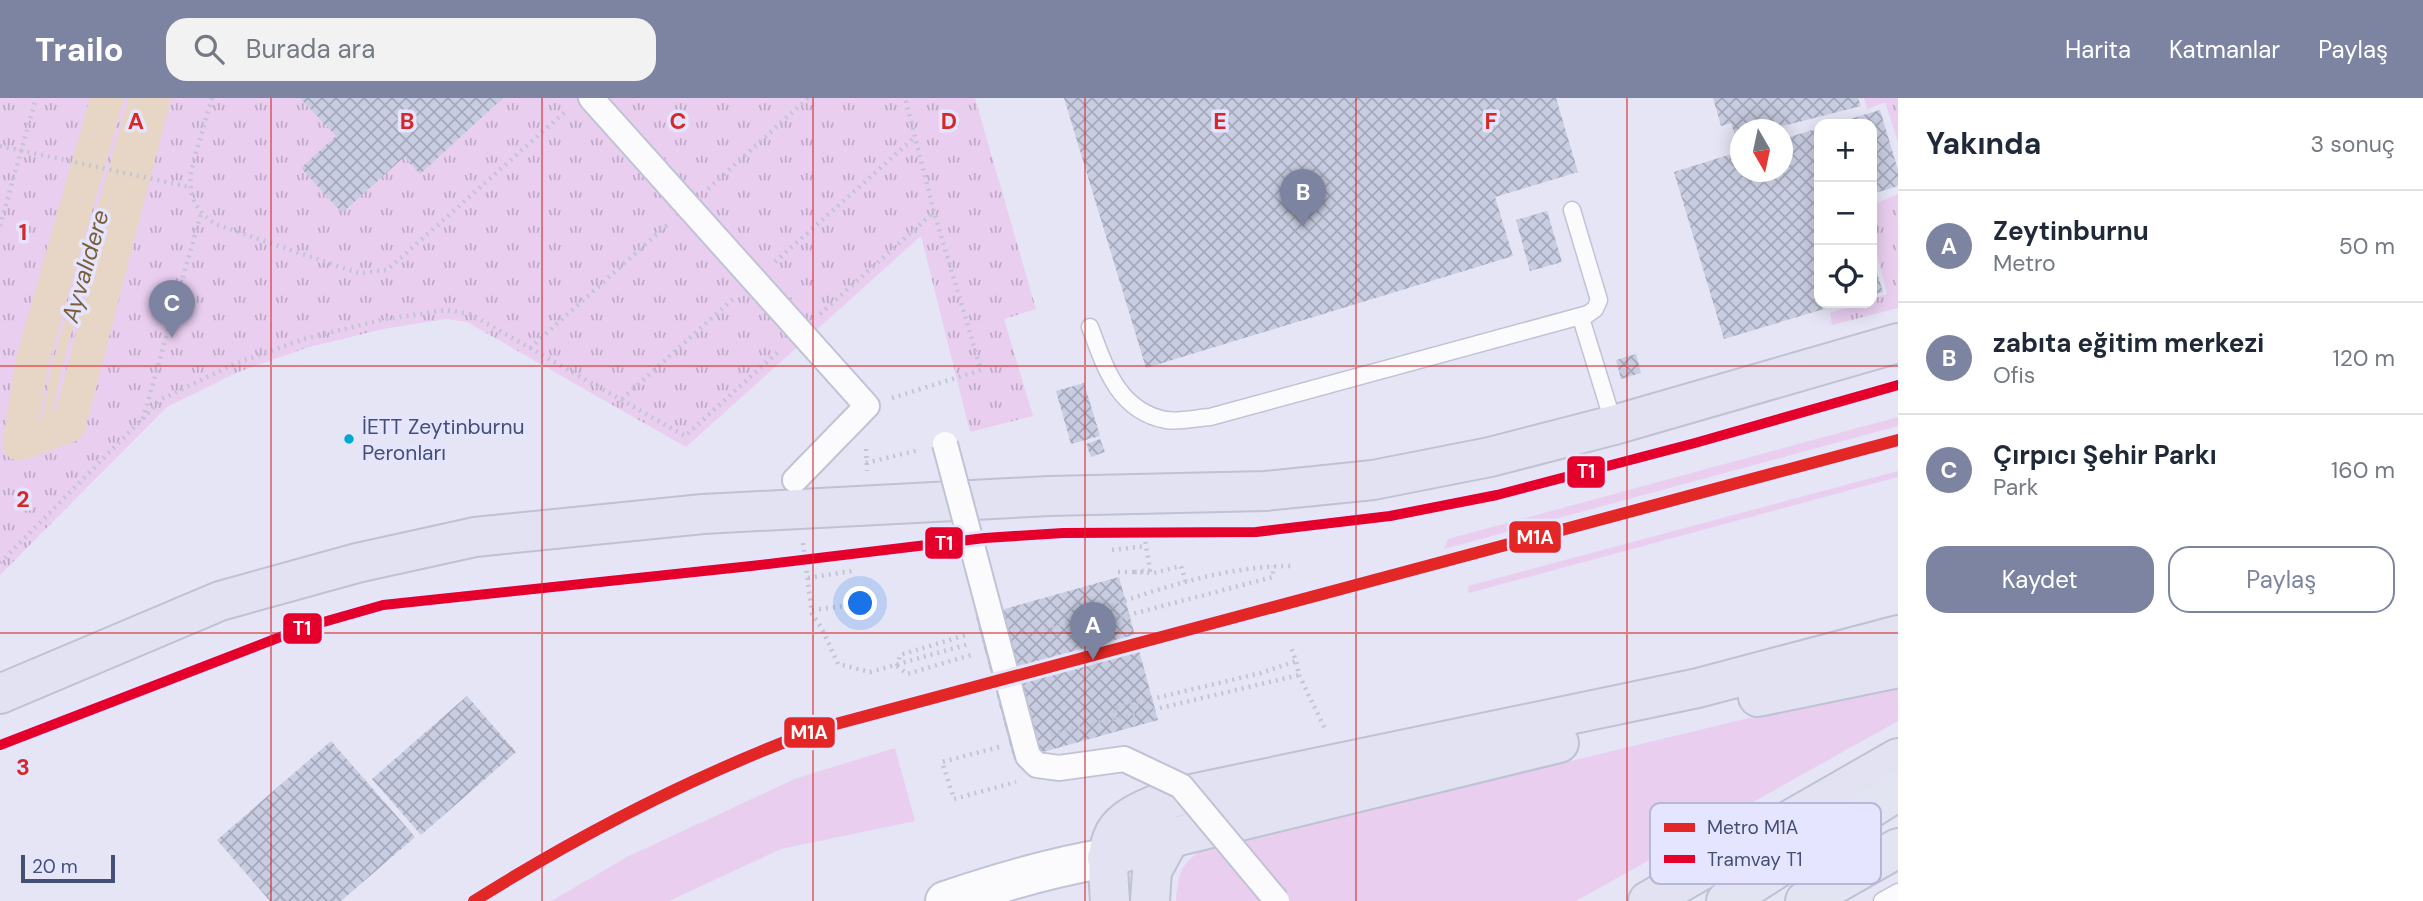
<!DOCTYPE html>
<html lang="tr">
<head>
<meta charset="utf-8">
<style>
  :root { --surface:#fff; --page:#f2f2f3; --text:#1f2937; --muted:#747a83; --line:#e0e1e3; --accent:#7c84a2 }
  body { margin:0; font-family:"DM Sans",sans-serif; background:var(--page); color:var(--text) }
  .controls { position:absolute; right:21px; top:21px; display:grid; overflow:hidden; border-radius:14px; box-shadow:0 4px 18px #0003 }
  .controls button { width:63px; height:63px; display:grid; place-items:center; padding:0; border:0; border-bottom:2px solid var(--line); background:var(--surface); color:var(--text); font:35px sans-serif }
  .compass { position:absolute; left:1730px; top:21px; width:63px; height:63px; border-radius:50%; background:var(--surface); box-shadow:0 4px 18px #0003; rotate:171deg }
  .scale { position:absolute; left:21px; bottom:18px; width:94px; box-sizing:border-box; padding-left:7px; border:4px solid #444f75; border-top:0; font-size:19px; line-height:24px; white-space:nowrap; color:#444f75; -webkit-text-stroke:5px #e5e5ff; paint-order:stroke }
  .you { position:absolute; left:861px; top:506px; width:24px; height:24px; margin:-18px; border:5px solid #fff; border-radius:50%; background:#1a73e8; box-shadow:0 0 0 10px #1a73e833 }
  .badge { display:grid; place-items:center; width:46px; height:46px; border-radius:50%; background:var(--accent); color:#fff; font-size:23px; font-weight:700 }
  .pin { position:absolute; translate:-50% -58px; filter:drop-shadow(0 2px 4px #0008) }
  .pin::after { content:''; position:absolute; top:37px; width:24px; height:21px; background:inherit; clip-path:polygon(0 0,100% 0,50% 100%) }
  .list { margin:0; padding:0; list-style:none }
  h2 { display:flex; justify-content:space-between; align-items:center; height:91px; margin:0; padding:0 28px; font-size:30px }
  h2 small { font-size:23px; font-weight:400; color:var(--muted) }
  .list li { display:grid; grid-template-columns:46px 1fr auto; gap:21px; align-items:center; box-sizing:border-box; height:112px; padding:0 28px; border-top:2px solid var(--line) }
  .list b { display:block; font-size:26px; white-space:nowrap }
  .list p { margin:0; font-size:23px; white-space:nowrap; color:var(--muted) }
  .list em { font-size:23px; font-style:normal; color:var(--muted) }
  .actions { display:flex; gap:14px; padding:21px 28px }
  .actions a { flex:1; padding:16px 0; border:2px solid var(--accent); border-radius:21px; text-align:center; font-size:24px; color:var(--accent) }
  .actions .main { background:var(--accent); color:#fff }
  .icon { flex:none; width:38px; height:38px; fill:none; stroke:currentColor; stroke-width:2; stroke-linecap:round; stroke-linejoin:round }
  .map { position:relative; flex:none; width:1898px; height:803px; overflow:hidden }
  header { display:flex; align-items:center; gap:42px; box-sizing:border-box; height:98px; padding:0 35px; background:var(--accent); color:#fff }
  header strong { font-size:33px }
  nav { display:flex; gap:38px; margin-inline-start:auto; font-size:24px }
  .search { width:490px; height:63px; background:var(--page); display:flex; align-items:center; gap:18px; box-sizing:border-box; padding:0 24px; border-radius:21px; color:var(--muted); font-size:26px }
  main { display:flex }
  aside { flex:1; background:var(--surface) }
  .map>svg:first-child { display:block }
  .green { fill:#e9cef0 }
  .park { fill:url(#park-tufts) }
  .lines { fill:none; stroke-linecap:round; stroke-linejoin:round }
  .stream { stroke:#e7d6c5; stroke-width:10 }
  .canal { stroke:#e7d6c5; stroke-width:33 }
  .building { fill:url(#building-cross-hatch) }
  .service-casing { stroke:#c0c3d5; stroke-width:19 }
  .pedestrian-casing { stroke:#c0c3d5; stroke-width:28 }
  .secondary-casing { stroke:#c1c3d7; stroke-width:42 }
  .primary-casing { stroke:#bec2d3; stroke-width:42 }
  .trunk-casing { stroke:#bec2d3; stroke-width:42 }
  .path { stroke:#c2c5d3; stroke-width:4.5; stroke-dasharray:2 5; stroke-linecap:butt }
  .service { stroke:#fbfbfe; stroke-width:16 }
  .pedestrian { stroke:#fbfbfe; stroke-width:24 }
  .secondary { stroke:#fbfbfe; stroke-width:38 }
  .primary { stroke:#e2e2f2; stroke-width:38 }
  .trunk { stroke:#e2e4f2; stroke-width:38 }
  .pedestrian-bridge-casing { stroke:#c0c3d5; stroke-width:28; stroke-linecap:butt }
  .pedestrian-bridge { stroke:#fbfbfe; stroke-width:24 }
  .tram-1-casing { stroke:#e5e5ff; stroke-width:16 }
  .tram-1 { stroke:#e4002b; stroke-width:10 }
  .metro-1-casing { stroke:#e5e5ff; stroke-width:18 }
  .metro-1 { stroke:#e32726; stroke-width:12 }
  .grid { fill:none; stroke:#d62828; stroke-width:2; stroke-opacity:0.55 }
  .bus-dot { fill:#00a9ce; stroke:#e5e5ff; stroke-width:2.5 }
  .labels { text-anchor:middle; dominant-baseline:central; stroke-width:7; stroke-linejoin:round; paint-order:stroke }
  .bus-label { font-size:21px; fill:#444f75; stroke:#e5e5ff; text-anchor:start }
  .water-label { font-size:24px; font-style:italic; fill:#7c5f37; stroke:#e5e5ff }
  .key { fill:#e5e5ff; stroke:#b5b8d6; stroke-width:2 }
  .key-label { font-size:19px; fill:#444f75 }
  .grid-label { font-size:23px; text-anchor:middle; font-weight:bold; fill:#d62828; stroke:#e5e5ff; stroke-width:7; stroke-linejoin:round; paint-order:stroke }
  .line-badge { stroke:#e5e5ff; stroke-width:2.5 }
  .badge-label { font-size:19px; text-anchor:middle; font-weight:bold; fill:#fff }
</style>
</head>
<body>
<header>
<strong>Trailo</strong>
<div class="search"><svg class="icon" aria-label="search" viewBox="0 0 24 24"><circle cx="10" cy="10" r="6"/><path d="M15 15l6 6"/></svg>Burada ara</div>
<nav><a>Harita</a><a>Katmanlar</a><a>Paylaş</a></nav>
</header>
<main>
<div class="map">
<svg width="1898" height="803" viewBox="0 0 1898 803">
  <defs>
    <pattern id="park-tufts" width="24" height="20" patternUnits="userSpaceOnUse" patternTransform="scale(1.75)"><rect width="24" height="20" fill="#e9cef0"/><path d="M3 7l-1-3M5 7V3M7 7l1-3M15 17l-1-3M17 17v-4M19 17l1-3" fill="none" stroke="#beaac7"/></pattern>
    <pattern id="building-cross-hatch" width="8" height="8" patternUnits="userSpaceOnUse" patternTransform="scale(1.75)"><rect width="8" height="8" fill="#c9cde1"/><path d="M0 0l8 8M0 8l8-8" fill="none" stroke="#a5a9bb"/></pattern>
  </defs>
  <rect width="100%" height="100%" fill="#e5e5f6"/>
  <g class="green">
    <path d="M1898,319v9l-454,123 4,-10z"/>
    <path d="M1898,373v6l-429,116 -1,-7z"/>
    <path d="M1898,584v39l-322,180h-400c2,-26 3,-36 26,-51z"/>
    <path d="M895,650l20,73 -134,28 -112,52h-118l78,-45 168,-78z"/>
  </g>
  <g class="park">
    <path d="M0,0h975l61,211 -32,10 29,97 -63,16 -49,-196 -235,211 -219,-125 -21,-3 -63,10 -77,19 -68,24 -71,35 -167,168z"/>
    <path d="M1864,0h34v44l-13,-40 -18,7z"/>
    <path d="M1898,96v114l-66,17 -2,-12 32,-10h10v-4l15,-5 -15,-60v-29z"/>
  </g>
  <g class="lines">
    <path class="stream" d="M44,338l12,-67 78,-271"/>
    <path class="canal" d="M107,0l-75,264 -13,82 50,-18 85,-328"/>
  </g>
  <g class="building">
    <path d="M300,0h203l-83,76 -16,-17 -62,56 -41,-45 35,-32z"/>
    <path d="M1064,0h492l22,74 -83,25 18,59 -367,112z"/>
    <path d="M1713,0h145l3,8 -94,24h-26v7l-5,1 -5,-15 -10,3z"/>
    <path d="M1880,12l18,60v16l-26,8v-70h-39z"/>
    <path d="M1819,30v175h25l-120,36 -50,-167 67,-21v21h42v-33z"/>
    <path d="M1547,113l15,51 -32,9 -14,-51z"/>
    <path d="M1872,159l11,35 -11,3z"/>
    <path d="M1636,256l5,19 -20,6 -5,-19z"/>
    <path d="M1084,285l16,53 -29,8 -15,-53z"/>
    <path d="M1100,341l5,13 -14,5 -5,-13z"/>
    <path d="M1119,479l39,143 -144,40 -38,-143z"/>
    <path d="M467,598l49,56 -95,83 -49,-56z"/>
    <path d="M331,643l84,96 -74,64h-71l-53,-61z"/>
  </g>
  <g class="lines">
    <g class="service-casing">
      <g id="service">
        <path d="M1581,220l33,107"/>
        <path d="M1090,229c15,40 28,84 76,93 14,2 30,-2 44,-3l378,-103 7,-5 4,-9 -27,-90"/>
        <path d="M1882,803l16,-9"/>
      </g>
    </g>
    <g class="pedestrian-casing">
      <path id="pedestrian" d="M591,0l276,308 -72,74"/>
    </g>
    <g class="secondary-casing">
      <path id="secondary" d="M945,803c53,-18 106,-34 162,-43"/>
    </g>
    <g class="primary-casing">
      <g id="primary">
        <path d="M0,596l220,-93 137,-38 118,-26 228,-23 346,-18 216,-5 108,-11 117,-23 124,-32 284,-82"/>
        <path d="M1758,599l140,-29"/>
        <path d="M1107,760l63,-20 389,-95"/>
        <path d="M1110,803c-5,-69 -3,-78 62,-103l526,-110 200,-53"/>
        <path d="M1150,803l2,-30 18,-33"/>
        <path d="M1648,803l250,-143"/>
      </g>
    </g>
    <g class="trunk-casing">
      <g id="trunk">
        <path d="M1726,803l172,-110"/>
        <path d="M1805,803l93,-53"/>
      </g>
    </g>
    <g class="path">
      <path d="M212,0c-5,16 -9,32 -14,48 -10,34 -15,55 17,78l134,46 11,3 27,-3 179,-159"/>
      <path d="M0,48l190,41"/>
      <path d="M708,91l100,-91"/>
      <path d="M0,128l36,-128"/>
      <path d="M775,164l140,-125"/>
      <path d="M820,216l114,-102"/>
      <path d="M530,250l137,-123"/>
      <path d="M892,300l89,-28 -47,-158 -29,-114"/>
      <path d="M622,301l112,-101"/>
      <path d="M143,321l58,-206"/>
      <path d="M866,351l1,22"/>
      <path d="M866,365l53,-13"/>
      <path d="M1143,430l7,42 -15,2 19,1 27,-7 5,17"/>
      <path d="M803,445l9,71 9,13 17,37 32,8 99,-28"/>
      <path d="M1112,452l34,-4"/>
      <path d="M0,465l162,-164 72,-35 70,-25 77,-19 65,-10 24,4 215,122 94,-85"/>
      <path d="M1118,474h17"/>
      <path d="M808,480l44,-7"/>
      <path d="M812,512l48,-6"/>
      <path d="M1088,517l2,10 183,-48v-11"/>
      <path d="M1026,539c84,-30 178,-72 268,-71"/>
      <path d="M897,568l10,8 67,-20"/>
      <path d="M897,568l3,-11 69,-21"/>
      <path d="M1299,577l27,56"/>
      <path d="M1117,621l-3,-11 147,-35 35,-12 -5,-14"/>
      <path d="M1051,636l248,-59 -3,-14"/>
      <path d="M999,649l-57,15 12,37 62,-17"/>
    </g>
    <use href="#service" class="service"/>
    <use href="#pedestrian" class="pedestrian"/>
    <use href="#secondary" class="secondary"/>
    <use href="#primary" class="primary"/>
    <use href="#trunk" class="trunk"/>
    <g class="pedestrian-bridge-casing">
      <path id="pedestrian-bridge" d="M945,346l83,312 9,9 22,3 65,-9 57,27 96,115"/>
    </g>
    <use href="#pedestrian-bridge" class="pedestrian-bridge"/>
    <g class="tram-1-casing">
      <path id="tram-1" d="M0,647l306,-118 77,-22 368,-39 234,-28 78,-5 193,-1 134,-16 107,-21 198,-52 203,-58"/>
    </g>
    <use href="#tram-1" class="tram-1"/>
    <g class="metro-1-casing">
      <path id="metro-1" d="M474,803c110,-69 225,-128 347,-173l1077,-288"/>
    </g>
    <use href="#metro-1" class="metro-1"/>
  </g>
  <path class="grid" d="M271,0v803M542,0v803M813,0v803M1085,0v803M1356,0v803M1627,0v803M0,268h1898M0,535h1898"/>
  <circle class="bus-dot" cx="349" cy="341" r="6"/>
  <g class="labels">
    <g class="bus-label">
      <text x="362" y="329">İETT Zeytinburnu<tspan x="362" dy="26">Peronları</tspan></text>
    </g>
    <g class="water-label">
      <text transform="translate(85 168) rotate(-74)">Ayvalıdere</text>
    </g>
  </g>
  <rect x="1650" y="705" width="231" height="81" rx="10" class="key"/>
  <rect x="1664" y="725" width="31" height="9" fill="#e32726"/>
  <rect x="1664" y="757" width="31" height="8" fill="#e4002b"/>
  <g class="key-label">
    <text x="1707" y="736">Metro M1A</text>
    <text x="1707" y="768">Tramvay T1</text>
  </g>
  <g class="grid-label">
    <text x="136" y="31">A</text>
    <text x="407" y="31">B</text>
    <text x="678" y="31">C</text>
    <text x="949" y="31">D</text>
    <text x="1220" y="31">E</text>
    <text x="1491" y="31">F</text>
    <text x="23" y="142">1</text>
    <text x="23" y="409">2</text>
    <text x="23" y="677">3</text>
  </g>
  <g class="line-badge">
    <rect x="1566" y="357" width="40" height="34" rx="7" fill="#e4002b"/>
    <rect x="1508" y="422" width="54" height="34" rx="7" fill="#e32726"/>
    <rect x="924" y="428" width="40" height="34" rx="7" fill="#e4002b"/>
    <rect x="282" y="514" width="41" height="33" rx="7" fill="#e4002b"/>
    <rect x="783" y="618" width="53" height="33" rx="7" fill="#e32726"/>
  </g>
  <g class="badge-label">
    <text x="1586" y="380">T1</text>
    <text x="1535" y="446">M1A</text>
    <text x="944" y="452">T1</text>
    <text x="302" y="537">T1</text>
    <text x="809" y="641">M1A</text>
  </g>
</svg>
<div class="controls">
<button>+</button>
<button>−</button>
<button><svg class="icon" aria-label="locate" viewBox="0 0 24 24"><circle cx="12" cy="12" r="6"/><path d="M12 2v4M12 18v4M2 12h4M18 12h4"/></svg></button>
</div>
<svg class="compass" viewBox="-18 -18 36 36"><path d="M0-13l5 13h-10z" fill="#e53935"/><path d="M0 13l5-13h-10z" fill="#747a83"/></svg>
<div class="scale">20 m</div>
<div class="you"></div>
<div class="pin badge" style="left:1093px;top:562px">A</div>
<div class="pin badge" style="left:1303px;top:129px">B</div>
<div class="pin badge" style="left:172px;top:240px">C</div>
</div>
<aside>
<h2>Yakında<small>3 sonuç</small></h2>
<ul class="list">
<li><span class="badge">A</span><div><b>Zeytinburnu</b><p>Metro</p></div><em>50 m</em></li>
<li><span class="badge">B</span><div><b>zabıta eğitim merkezi</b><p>Ofis</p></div><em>120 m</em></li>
<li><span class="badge">C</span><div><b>Çırpıcı Şehir Parkı</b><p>Park</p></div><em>160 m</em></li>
</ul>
<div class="actions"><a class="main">Kaydet</a><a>Paylaş</a></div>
</aside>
</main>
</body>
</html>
